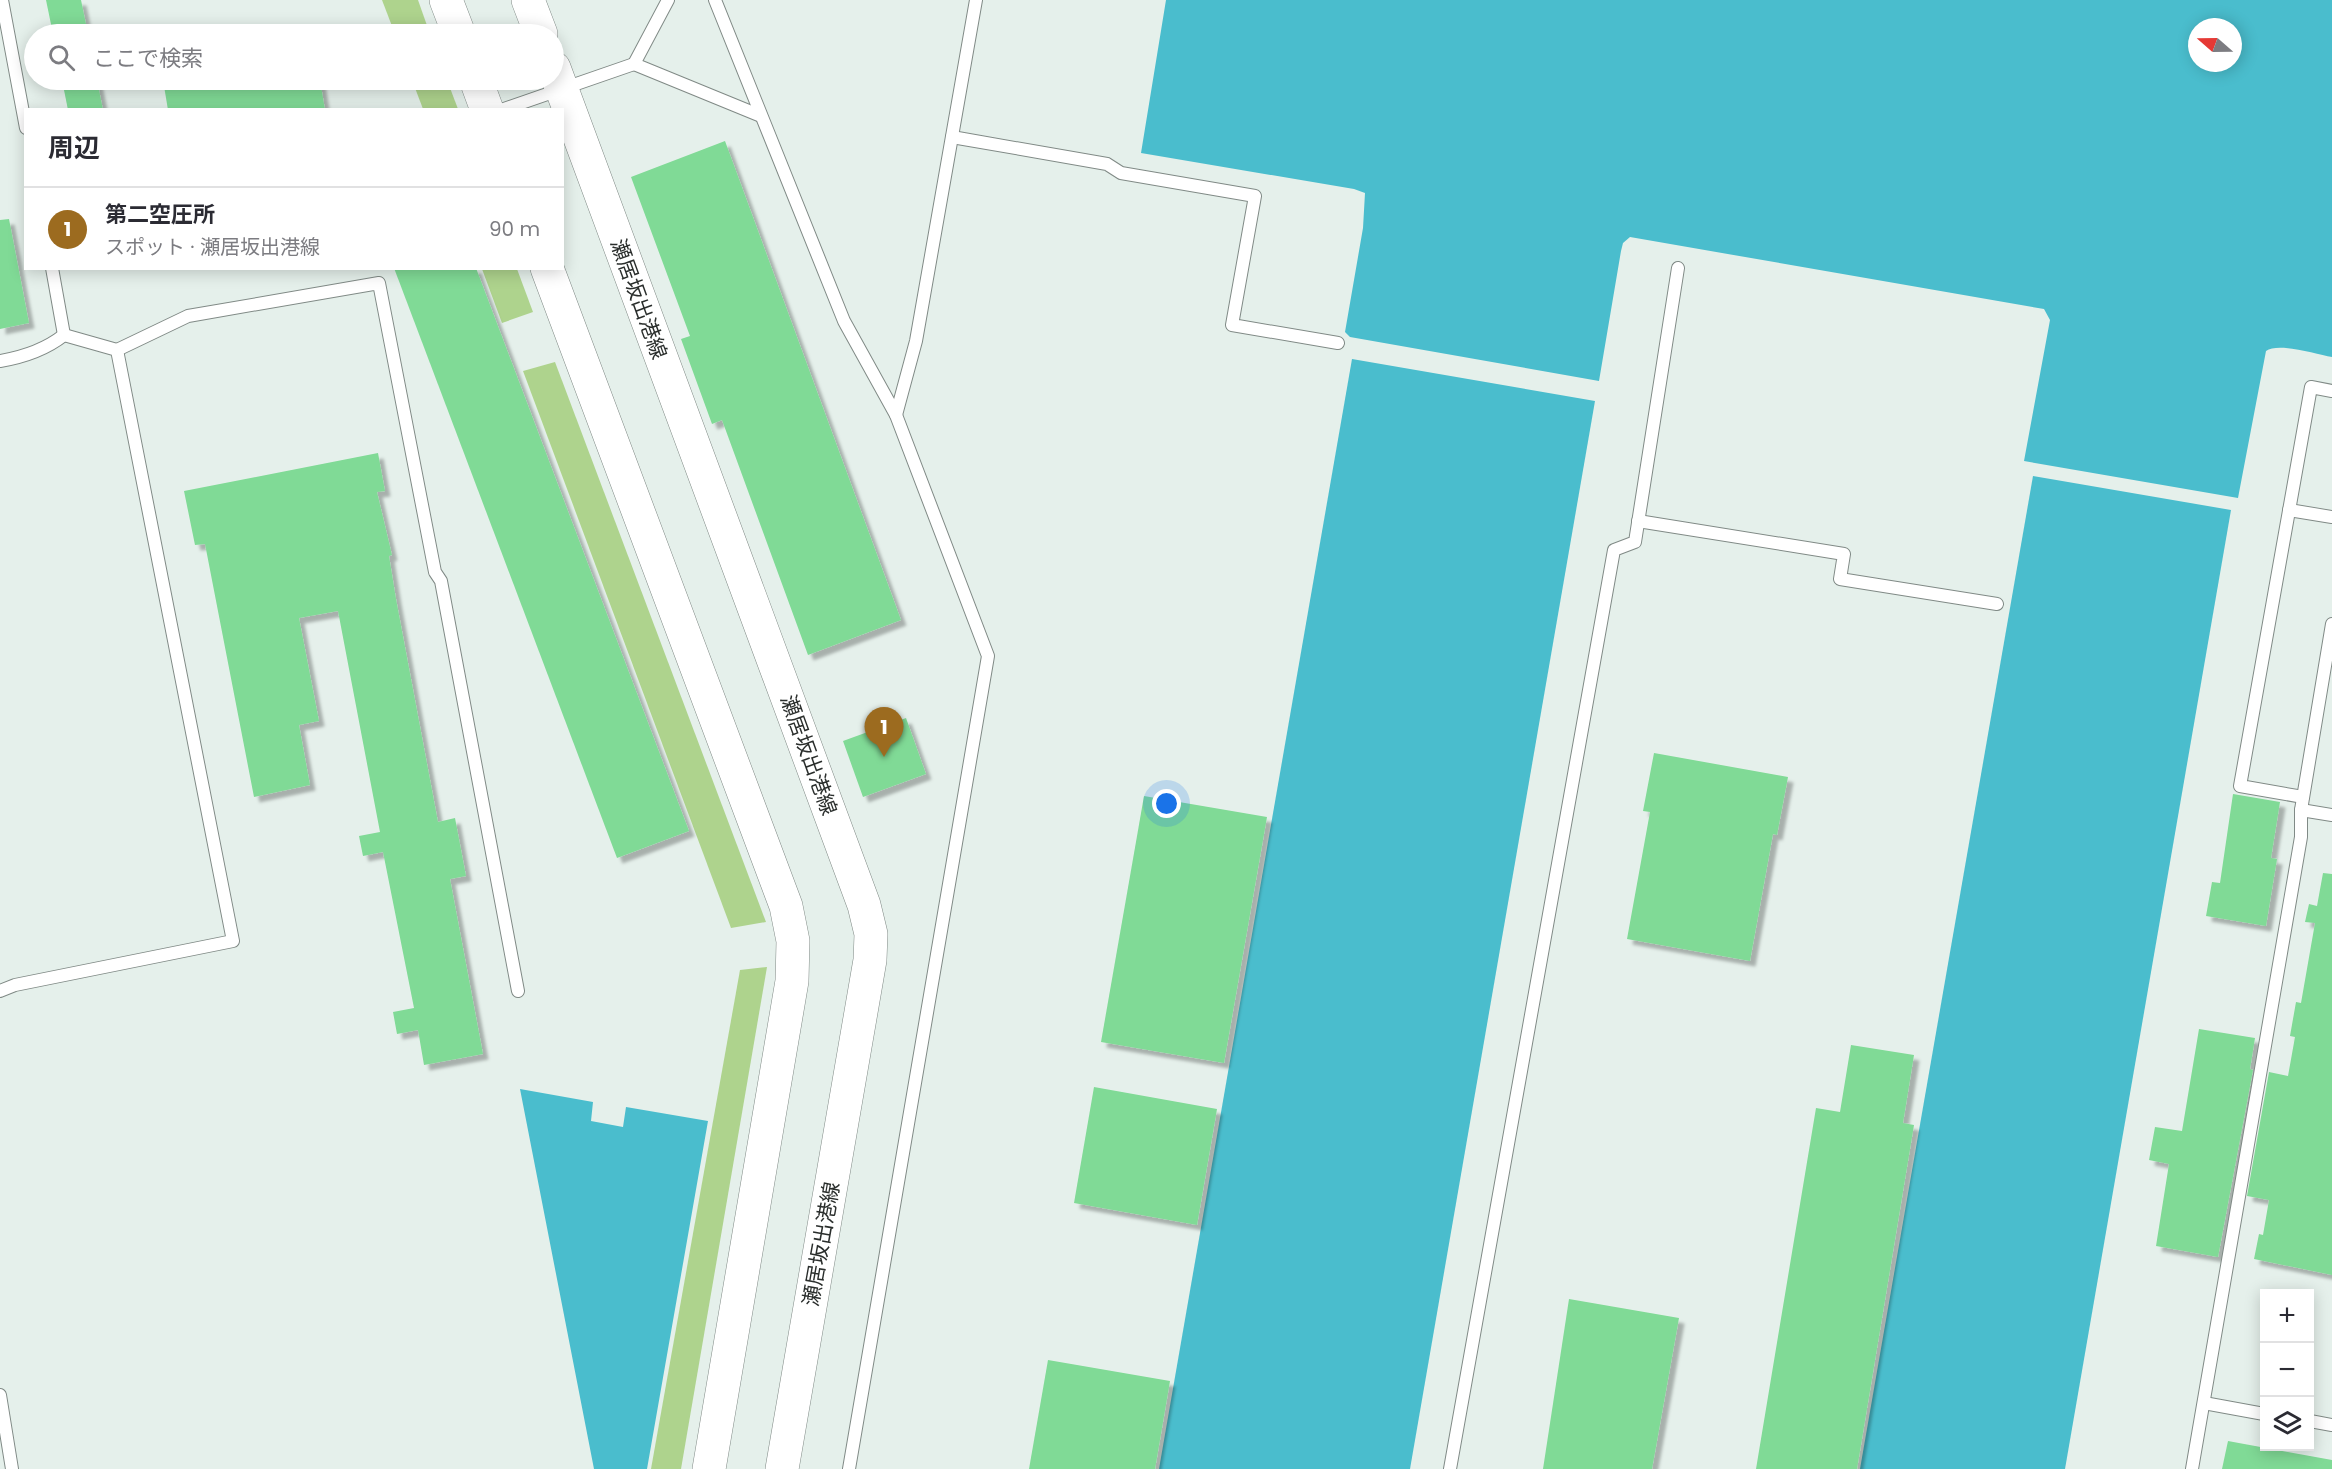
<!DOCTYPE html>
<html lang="ja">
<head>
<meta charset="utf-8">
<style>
  :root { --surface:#fff; --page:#f2f2f3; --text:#2b2b33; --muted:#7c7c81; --line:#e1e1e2; --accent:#9c6b1f }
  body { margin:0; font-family:Poppins,"Noto Sans JP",sans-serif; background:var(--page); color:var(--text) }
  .controls { position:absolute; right:18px; bottom:18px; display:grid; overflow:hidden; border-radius:0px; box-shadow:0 3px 15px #0003 }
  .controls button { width:54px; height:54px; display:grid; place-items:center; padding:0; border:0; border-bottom:2px solid var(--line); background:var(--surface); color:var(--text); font:30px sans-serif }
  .compass { position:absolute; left:2188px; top:18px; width:54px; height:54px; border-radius:50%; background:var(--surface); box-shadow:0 3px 15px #0003; rotate:290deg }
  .you { position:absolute; left:1167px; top:804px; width:21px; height:21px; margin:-15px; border:4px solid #fff; border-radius:50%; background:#1a73e8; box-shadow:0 0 0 9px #1a73e833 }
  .badge { display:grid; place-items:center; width:39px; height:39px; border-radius:50%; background:var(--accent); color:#fff; font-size:20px; font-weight:700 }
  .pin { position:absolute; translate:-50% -50px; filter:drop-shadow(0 2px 3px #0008) }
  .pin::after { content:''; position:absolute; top:32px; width:21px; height:18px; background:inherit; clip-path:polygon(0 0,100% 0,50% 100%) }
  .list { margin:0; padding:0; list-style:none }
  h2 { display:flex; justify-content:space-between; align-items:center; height:78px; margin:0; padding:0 24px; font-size:26px }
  h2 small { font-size:20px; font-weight:400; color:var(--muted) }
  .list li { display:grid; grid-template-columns:39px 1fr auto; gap:18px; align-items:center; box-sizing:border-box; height:84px; padding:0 24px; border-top:2px solid var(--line) }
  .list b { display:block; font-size:22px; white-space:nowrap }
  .list p { margin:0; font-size:20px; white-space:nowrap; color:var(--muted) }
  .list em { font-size:20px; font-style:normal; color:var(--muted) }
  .icon { flex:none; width:33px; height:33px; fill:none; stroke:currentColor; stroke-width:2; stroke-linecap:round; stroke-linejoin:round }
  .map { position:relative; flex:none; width:2332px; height:1469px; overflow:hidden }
  .search { position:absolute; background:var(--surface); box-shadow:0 3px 15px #0003; left:24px; top:24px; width:540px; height:66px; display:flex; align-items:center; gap:15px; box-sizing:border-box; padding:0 21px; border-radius:33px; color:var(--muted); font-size:22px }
  .panel { position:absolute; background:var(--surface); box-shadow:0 3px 15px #0003; left:24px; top:108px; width:540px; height:162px; border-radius:0px }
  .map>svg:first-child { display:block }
  .green { fill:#aed38d }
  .water { fill:#4abdcd; fill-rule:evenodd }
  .building { fill:#80da96; filter:url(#shadow) }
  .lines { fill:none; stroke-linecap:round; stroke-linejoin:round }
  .service-casing { stroke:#808a86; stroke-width:14 }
  .secondary-casing { stroke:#808a86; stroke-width:34 }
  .service { stroke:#fff; stroke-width:12 }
  .secondary { stroke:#fff; stroke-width:33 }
  .labels { text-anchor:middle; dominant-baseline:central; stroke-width:6; stroke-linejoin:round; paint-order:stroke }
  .street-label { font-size:21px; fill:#2a2e2c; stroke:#fff }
</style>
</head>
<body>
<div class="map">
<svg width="2332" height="1469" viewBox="0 0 2332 1469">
  <defs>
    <filter id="shadow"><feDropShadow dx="5.5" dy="5.5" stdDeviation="1.5" flood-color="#0004"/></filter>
  </defs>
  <rect width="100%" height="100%" fill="#e5f0eb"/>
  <g class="green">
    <path d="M382,0h36l12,34h-35z"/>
    <path d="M412,80h35l11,29h-35z"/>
    <path d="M482,269h35l16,43 -31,11z"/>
    <path d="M555,362l211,560 -35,6 -208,-557z"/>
    <path d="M767,967l-86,502h-30l89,-499z"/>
  </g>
  <g class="water">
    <path d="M1166,0h1166v357c-16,-3 -54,-15 -66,-6l-28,147 -214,-37 26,-141 -6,-11 -414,-72 -7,6 -2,8 -22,130 -249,-44 -5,-5 18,-104 2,-35 -11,-4 -213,-36zM2197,27h36v36h-36z"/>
    <path d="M1352,359l243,42 -185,1068h-251z"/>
    <path d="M2033,476l198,34 -166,959h-205z"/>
    <path d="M520,1089l73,13 -2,19 32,6 3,-20 82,14 -61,348h-53z"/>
  </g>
  <g class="building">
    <path d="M46,0h35l7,34h-35z"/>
    <path d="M62,80h35l6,30h-35z"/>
    <path d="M163,80h157l5,30h-157z"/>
    <path d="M725,141l176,479 -93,35 -86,-235 -10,4 -31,-85 9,-3 -59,-159z"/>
    <path d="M9,219l20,104 -29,6v-109z"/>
    <path d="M394,268h82l213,563 -72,27z"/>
    <path d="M378,453l7,38 -8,1 15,63 -3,1 7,43 42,223 17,-4 11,58 -16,3 33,175 -59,11 -6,-35 -21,4 -4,-22 21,-4 -31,-156 -20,4 -4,-20 21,-4 -42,-221 -39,7 20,103 -20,4 11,60 -56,12 -49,-253 -10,1 -11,-54z"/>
    <path d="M906,718l20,56 -63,23 -20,-56z"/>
    <path d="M1654,753l134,24 -11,58 -4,-1 -23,127 -123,-22 23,-127 -7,-1z"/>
    <path d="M2233,794l47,8 -9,56 6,1 -11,67 -60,-10 6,-34 8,1z"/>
    <path d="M1144,796l123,21 -43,246 -123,-21z"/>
    <path d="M2323,873l9,1v401l-78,-16 5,-25 4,1 6,-35 -22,-4 22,-124 19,4 7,-39 -5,-1 6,-34 5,1 14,-80 -10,-1 4,-18 8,2z"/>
    <path d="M2199,1029l56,9 -5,31 3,1 -35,187 -62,-11 13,-82 -20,-4 6,-33 27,4z"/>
    <path d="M1851,1045l63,10 -11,68 11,2 -57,344h-101l60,-361 24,4z"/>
    <path d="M1094,1087l123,22 -20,116 -123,-22z"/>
    <path d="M1569,1299l110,19 -27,151h-109z"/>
    <path d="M1048,1360l122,21 -15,88h-126z"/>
    <path d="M2228,1441l104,19v9h-110z"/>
  </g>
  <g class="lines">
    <g class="service-casing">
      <g id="service">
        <path d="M2,0l24,128"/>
        <path d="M668,0l-34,64 127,52"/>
        <path d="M715,0l129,321 52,94 92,241 -139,813"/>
        <path d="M501,110l133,-46"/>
        <path d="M952,137l155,27 14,9 134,23 -23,129 106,18"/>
        <path d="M52,268l12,67"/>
        <path d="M117,350l71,-34 191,-33 56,289 6,9 77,410"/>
        <path d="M0,361c24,-4 45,-11 64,-26"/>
        <path d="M896,415l20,-74 60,-341"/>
        <path d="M2289,510l43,7"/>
        <path d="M1638,521l206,33 -4,25 157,25"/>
        <path d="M2303,797l-63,-11 71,-399 21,4"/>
        <path d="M2301,810l31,5"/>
        <path d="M0,991l15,-6 218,-44 -116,-591 -53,-15"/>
        <path d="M0,1395l12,74"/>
        <path d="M2204,1403l60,11"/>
        <path d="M2310,1421l22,4"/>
        <path d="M1450,1469l164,-919 21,-8 43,-274"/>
        <path d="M2192,1469l109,-632v-27l31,-186"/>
      </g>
    </g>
    <g class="secondary-casing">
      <g id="secondary">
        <path d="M446,0l13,34"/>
        <path d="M528,0l13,34"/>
        <path d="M554,68l310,837 7,29 -1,26 -88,509"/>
        <path d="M476,80l11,30"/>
        <path d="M547,268l239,638 7,35 -1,40 -83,488"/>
      </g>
    </g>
    <use href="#service" class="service"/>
    <use href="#secondary" class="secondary"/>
  </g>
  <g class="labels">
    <g class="street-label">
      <text transform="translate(639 299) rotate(70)">瀬居坂出港線</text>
      <text transform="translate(809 755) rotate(70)">瀬居坂出港線</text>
      <text transform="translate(821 1244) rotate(-80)">瀬居坂出港線</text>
    </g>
  </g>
</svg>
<div class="controls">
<button>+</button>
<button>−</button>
<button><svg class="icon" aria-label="layers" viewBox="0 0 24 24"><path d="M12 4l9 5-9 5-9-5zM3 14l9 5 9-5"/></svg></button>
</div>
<svg class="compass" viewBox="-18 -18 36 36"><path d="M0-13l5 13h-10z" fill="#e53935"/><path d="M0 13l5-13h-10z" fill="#7c7c81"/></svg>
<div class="you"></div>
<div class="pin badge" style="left:884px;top:757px">1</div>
<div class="search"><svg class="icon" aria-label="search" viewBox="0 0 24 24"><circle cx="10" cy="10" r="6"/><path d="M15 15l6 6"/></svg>ここで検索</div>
<section class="panel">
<h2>周辺<small></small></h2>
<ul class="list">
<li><span class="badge">1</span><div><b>第二空圧所</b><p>スポット · 瀬居坂出港線</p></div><em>90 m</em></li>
</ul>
</section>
</div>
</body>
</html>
